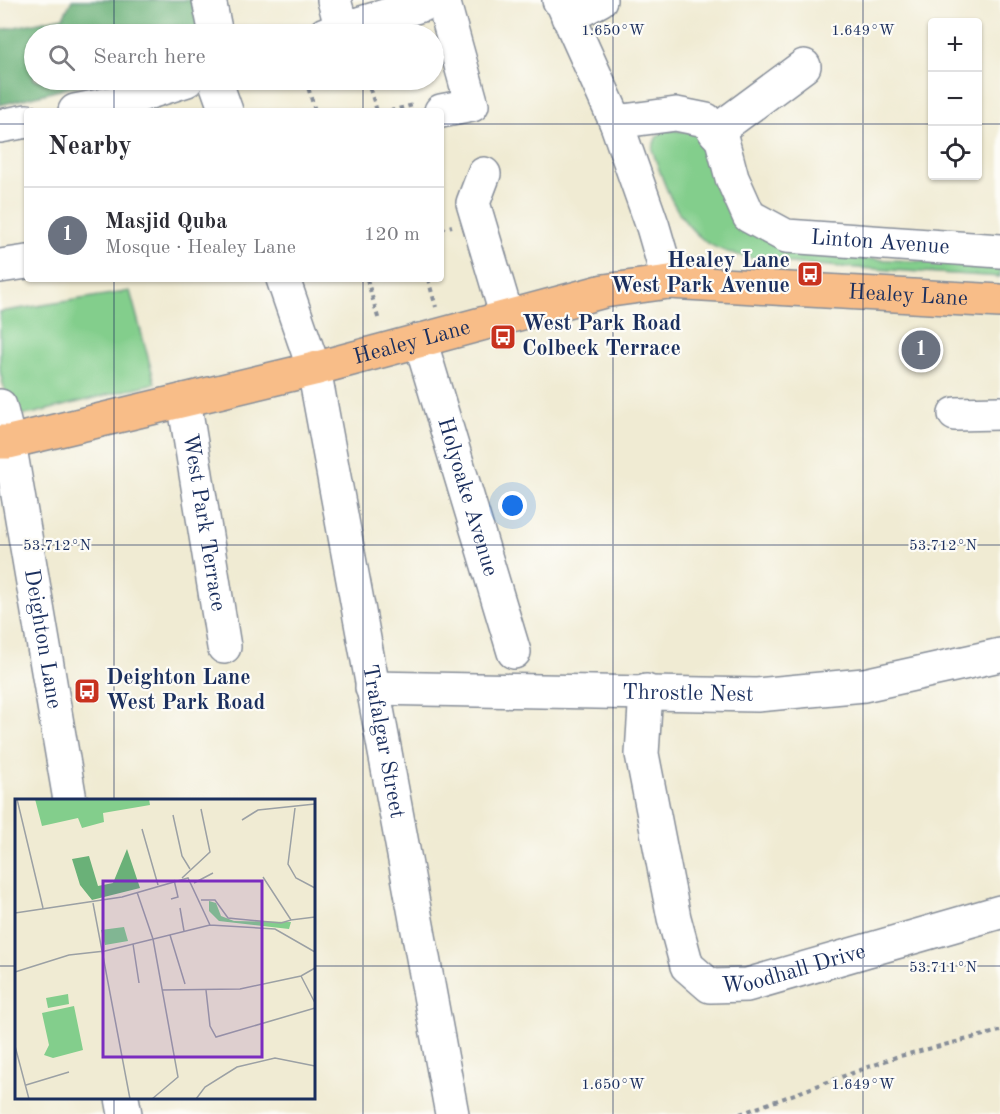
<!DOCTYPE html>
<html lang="en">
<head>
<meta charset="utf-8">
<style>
  :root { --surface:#fff; --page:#f2f2f3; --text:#2b2b33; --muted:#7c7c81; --line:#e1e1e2; --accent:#0f766e }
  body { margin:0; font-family:"Old Standard TT",serif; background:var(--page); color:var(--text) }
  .controls { position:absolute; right:18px; top:18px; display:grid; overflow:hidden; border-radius:6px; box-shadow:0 2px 4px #0004 }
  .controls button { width:54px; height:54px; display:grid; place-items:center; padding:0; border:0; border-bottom:2px solid var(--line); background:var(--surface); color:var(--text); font:30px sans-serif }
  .you { position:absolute; left:513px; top:506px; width:21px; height:21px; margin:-15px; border:4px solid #fff; border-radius:50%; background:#1a73e8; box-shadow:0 0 0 9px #1a73e833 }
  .badge { display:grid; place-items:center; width:39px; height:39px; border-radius:50%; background:var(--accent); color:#fff; font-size:20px; font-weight:700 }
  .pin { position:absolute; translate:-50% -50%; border:3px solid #fff; box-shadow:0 2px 6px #0006 }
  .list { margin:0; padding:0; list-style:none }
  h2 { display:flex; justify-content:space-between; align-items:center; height:78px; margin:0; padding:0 24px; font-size:26px }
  h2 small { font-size:20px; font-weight:400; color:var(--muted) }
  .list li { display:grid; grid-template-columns:39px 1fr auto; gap:18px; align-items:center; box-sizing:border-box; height:96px; padding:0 24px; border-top:2px solid var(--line) }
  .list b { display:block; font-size:22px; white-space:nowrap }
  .list p { margin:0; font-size:20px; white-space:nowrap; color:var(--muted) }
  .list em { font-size:20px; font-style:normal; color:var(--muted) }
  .icon { flex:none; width:33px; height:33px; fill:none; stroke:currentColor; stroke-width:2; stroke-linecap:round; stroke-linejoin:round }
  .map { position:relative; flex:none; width:1000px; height:1114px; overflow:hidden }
  .search { position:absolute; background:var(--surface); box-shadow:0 2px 4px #0004; left:24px; top:24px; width:420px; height:66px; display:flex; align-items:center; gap:15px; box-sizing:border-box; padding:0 21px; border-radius:33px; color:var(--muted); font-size:22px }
  .panel { position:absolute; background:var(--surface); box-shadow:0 2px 4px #0004; left:24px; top:108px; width:420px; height:174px; border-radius:6px }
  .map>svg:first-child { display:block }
  .green { fill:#83ce8c; stroke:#4f7e75; stroke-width:1.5 }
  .forest { fill:#6ab178; stroke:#42706b; stroke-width:1.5 }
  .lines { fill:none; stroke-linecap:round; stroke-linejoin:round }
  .minor-casing { stroke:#868d98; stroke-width:36 }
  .major-casing { stroke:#868d98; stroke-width:36 }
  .path { stroke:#868d98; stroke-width:4; stroke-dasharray:4.5 4.5; stroke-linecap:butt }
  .minor { stroke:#fff; stroke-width:33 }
  .major { stroke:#f8bd88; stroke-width:33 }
  .ticks { fill:none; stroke:#1b2f5e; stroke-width:1.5; stroke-opacity:0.45 }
  .labels { text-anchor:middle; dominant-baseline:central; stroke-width:4.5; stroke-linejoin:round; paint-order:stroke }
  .street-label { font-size:22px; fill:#1b2f5e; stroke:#fdfcf7 }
  .poi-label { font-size:22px; font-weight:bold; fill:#1b2f5e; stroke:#fdfcf7; text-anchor:start }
  .inset-road { fill:none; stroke:#9ba0a4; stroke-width:1.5 }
  .view { fill:#7b2cbf; fill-opacity:0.15; stroke:#7b2cbf; stroke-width:3 }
  .inset-edge { fill:none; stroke:#1b2f5e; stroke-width:3 }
  .ticks-label { font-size:15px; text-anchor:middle; fill:#1b2f5e; stroke:#fdfcf7; stroke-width:4.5; stroke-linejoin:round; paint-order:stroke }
</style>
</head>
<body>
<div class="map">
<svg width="1000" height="1114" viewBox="0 0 1000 1114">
  <rect width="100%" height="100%" fill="#fdfcf7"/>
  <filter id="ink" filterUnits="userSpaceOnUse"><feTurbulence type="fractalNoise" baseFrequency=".0167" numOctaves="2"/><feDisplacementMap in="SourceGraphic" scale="12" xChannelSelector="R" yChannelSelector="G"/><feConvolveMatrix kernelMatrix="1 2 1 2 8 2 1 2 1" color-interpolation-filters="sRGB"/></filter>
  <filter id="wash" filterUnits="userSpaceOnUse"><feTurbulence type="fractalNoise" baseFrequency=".008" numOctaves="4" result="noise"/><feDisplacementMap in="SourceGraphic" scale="24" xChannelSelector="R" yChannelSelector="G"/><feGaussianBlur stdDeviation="1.35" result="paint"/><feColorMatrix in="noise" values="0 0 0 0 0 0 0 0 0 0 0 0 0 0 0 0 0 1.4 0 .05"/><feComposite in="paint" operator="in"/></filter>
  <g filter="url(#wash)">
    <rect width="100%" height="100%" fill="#f0ebd3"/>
    <g class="green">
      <path d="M666,129l36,5 27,67 96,56 175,8v12c-47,-3 -94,-6 -142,-9 -39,-3 -121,-4 -152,-26 -31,-23 -42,-57 -54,-93l4,-11z"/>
      <path d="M130,291l25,92 -124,31 -12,1 -11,-10 -8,-34v-59z"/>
    </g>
    <path class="forest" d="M72,0h146l12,34h-196v46h66l-100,25v-75l63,-13z"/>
  </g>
  <g filter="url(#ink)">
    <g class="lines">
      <g class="minor-casing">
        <g id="minor">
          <path d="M209,0l7,34"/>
          <path d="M334,0l8,29"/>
          <path d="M559,0l3,2 54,120 37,105 16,55"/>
          <path d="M568,17l32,-17"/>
          <path d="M325,34l113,-34"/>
          <path d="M215,80l11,31"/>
          <path d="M75,111l40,-8 72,-23"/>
          <path d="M441,111l31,-6 -29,-105"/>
          <path id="s1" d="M616,122l60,-8 30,6 16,20 10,38 17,38 37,20 214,15"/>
          <path d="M0,126l27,-5"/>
          <path d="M715,132l89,-66"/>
          <path d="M484,174l-11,29 34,114"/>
          <path d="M0,266l27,-4"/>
          <path id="s2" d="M283,279l31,90 138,745"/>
          <path id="s3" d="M420,340l94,312"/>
          <path id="s4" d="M184,400l40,247"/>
          <path id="s5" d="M0,406l9,36 61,358"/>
          <path d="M955,414l45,-1"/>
          <path id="s6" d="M372,688l385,7 107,-10 136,-30"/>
          <path id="s7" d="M646,691l-4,63 32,164 13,48 23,20 37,-1 253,-73"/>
          <path d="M122,1098l3,16"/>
        </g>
      </g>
      <g class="major-casing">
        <g id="major">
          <path id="s8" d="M0,442h9l305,-73 290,-78 65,-9 331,19"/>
        </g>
      </g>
      <g class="path">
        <path d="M306,80l9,31"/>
        <path d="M367,80l10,31"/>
        <path d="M390,111l23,-6"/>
        <path d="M441,229l11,-3"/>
        <path d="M367,279l12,42"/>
        <path d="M428,279l8,28"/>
        <path d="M740,1114l156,-57 104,-26"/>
      </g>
      <use href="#minor" class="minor"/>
      <use href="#major" class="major"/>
    </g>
  </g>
  <path class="ticks" d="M114,0v34M363,0v34M613,0v1114M863,0v1114M114,80v31M363,80v31M0,124h27M441,124h491M978,124h22M114,279v521M363,279v835M0,545h1000M0,966h16M314,966h686M114,1098v16"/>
  <defs>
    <g id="bus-square" transform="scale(1.35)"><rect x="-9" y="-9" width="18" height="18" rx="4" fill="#c8321e" stroke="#fdfcf7"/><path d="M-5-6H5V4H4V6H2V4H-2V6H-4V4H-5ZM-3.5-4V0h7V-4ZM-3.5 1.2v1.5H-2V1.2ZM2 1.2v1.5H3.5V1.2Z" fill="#fff"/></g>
  </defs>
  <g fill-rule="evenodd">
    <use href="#bus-square" x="810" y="274"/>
    <use href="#bus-square" x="503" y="337"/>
    <use href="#bus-square" x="87" y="691"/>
  </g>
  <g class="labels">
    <g class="street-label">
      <text stroke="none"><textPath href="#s1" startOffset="334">Linton Avenue</textPath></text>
      <text stroke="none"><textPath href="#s8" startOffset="928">Healey Lane</textPath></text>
      <text stroke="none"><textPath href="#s8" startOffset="424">Healey Lane</textPath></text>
      <text stroke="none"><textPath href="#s3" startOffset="164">Holyoake Avenue</textPath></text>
      <text stroke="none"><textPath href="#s4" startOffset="124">West Park Terrace</textPath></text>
      <text stroke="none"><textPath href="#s5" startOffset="237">Deighton Lane</textPath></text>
      <text stroke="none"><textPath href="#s6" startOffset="316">Throstle Nest</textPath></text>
      <text stroke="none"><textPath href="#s2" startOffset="474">Trafalgar Street</textPath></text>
      <text stroke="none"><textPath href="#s7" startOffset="396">Woodhall Drive</textPath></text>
    </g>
    <g class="poi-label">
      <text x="790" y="261" text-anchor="end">Healey Lane<tspan x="790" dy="25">West Park Avenue</tspan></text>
      <text x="522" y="324">West Park Road<tspan x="522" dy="25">Colbeck Terrace</tspan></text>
      <text x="106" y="678">Deighton Lane<tspan x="106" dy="25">West Park Road</tspan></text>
    </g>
  </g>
  <g transform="translate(15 799)">
    <rect width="300" height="300" fill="#f0ebd3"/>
    <path d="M20,0h114l1,6 -47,8 1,9 -22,6 -4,-10 -36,8zM194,102l7,2 5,13 13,5 57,1 -2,7 -70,-8 -10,-10zM109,128l4,14 -23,4 -4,-15zM53,195l1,10 -21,4 -2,-10zM59,207l9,44 -30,8 -9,-3 5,-10 -7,-32z" fill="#83ce8c"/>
    <path d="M112,50l13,39 -48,12 -12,-15 -8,-26 17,-3 9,30 15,-3z" fill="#6ab178"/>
    <path class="inset-road" d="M2,0l26,109M280,9l-7,56 8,14 19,10M158,16l9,41 8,13M227,21l16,-10 57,-6M127,30l16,56M248,78l28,43 24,-3M167,79l28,-26 -9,-43M179,84l19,-10M122,93l16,47 25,138 -26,22M156,100l7,-2 -4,-17M186,101h14l13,18 53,5 10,-3M78,104l37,196M165,109l4,23M0,114l107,-16 66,-19 22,47M155,136l15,49M118,145l6,39M0,173l54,-17 36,-4 105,-26 65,4 40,23M286,177l14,27M147,191l78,-1 61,-13 14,-8M191,191l4,36 6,11 99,-29M0,247l14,53M11,286l43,-13M181,300l9,-12 32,-20 38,-9 40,8"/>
    <path class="view" d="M88,82h159v176h-159z"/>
    <rect width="300" height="300" class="inset-edge"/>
  </g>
  <g class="ticks-label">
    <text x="613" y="35">1.650°W</text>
    <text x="863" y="35">1.649°W</text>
    <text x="57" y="550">53.712°N</text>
    <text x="943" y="550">53.712°N</text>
    <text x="943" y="972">53.711°N</text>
    <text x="613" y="1089">1.650°W</text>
    <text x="863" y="1089">1.649°W</text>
  </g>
</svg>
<div class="controls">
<button>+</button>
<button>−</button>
<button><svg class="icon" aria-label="locate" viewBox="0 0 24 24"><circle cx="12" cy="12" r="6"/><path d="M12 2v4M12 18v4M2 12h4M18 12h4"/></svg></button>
</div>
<div class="you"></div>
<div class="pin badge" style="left:921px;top:350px;background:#6b7280">1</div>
<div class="search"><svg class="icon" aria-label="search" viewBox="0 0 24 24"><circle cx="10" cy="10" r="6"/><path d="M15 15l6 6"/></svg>Search here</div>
<section class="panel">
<h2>Nearby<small></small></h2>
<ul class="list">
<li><span class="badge" style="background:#6b7280">1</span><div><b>Masjid Quba</b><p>Mosque · Healey Lane</p></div><em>120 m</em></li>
</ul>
</section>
</div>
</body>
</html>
